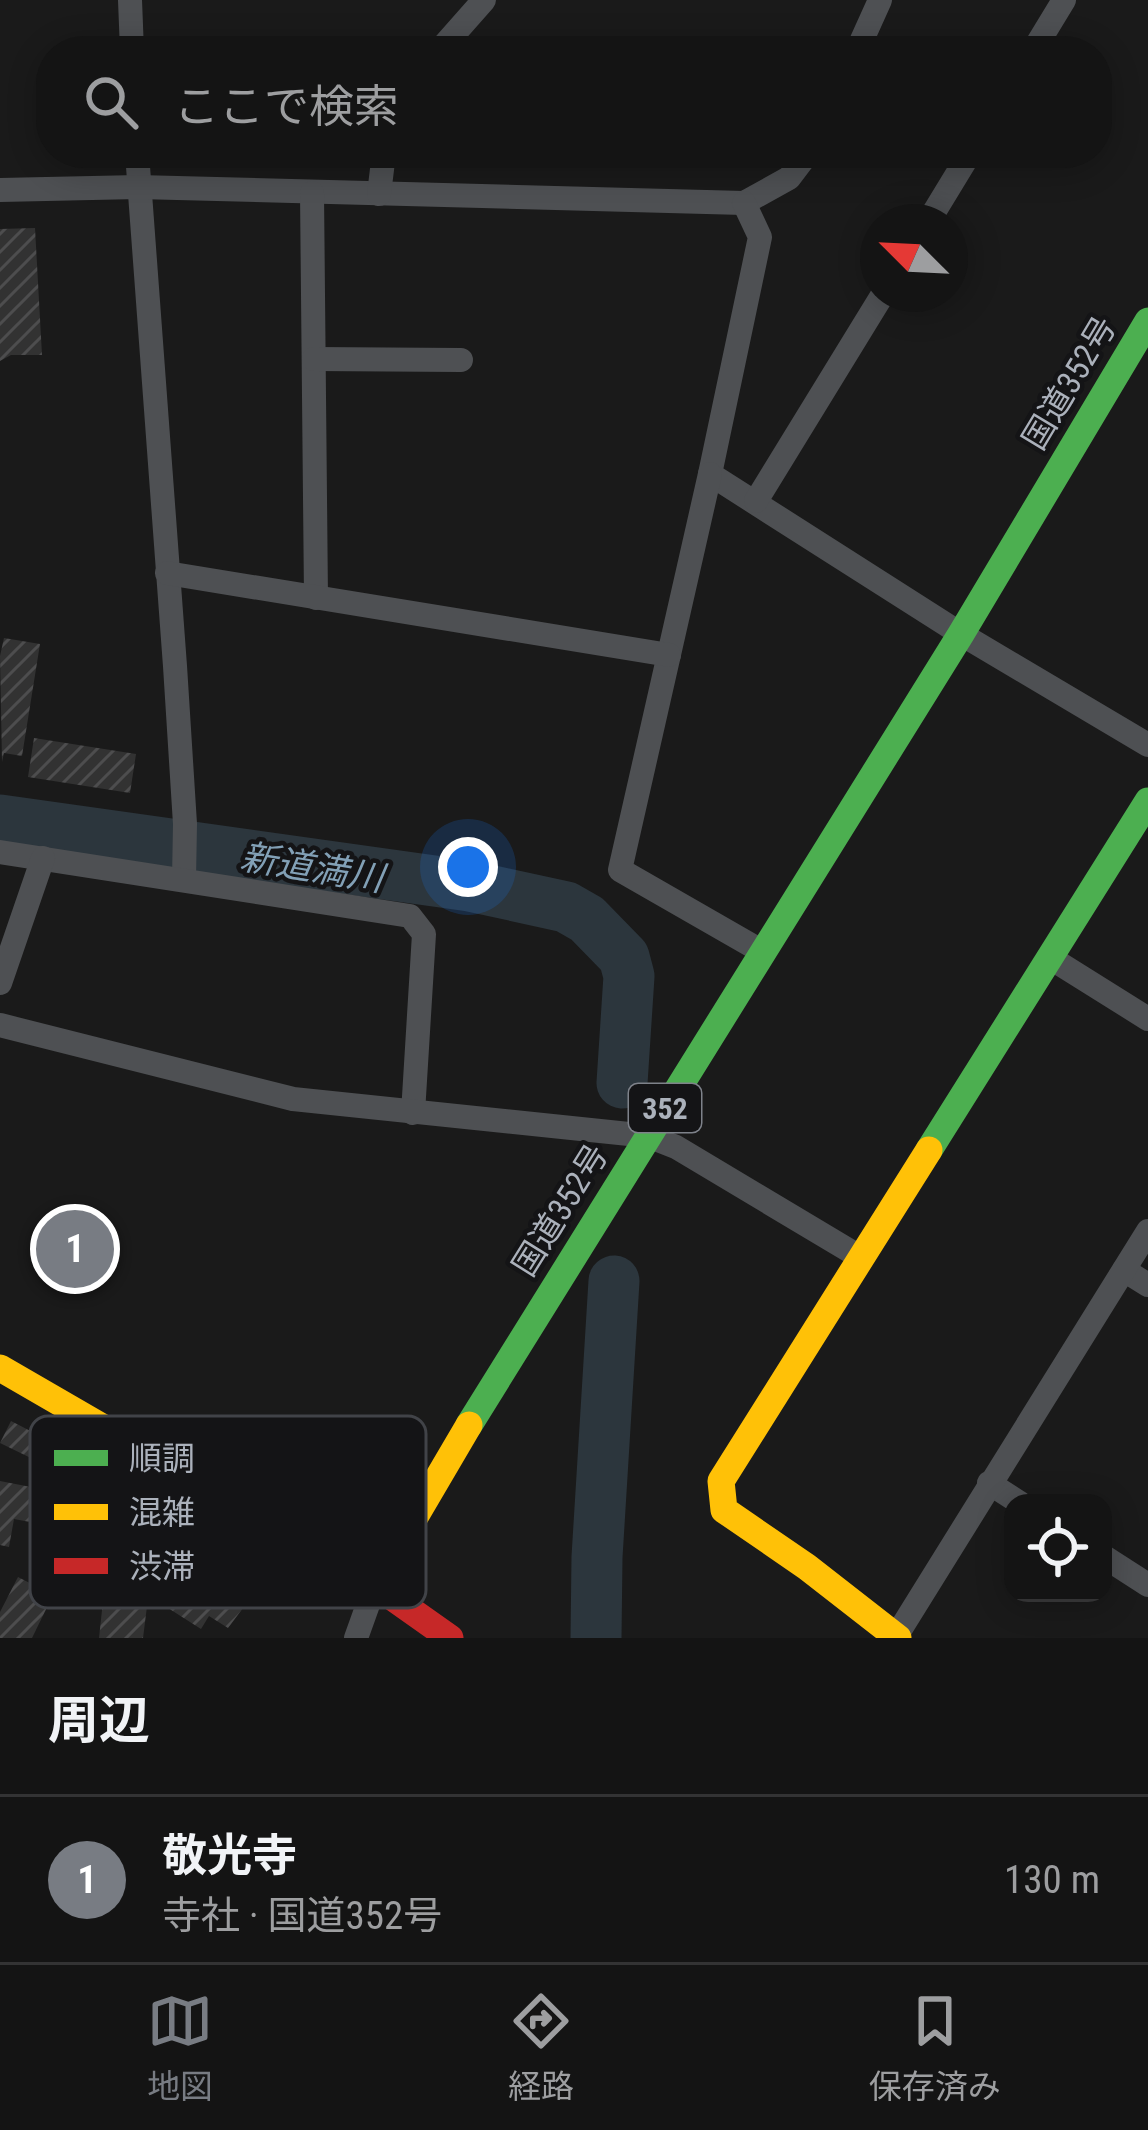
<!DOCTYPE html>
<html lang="ja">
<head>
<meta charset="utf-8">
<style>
  :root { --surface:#141414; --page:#212122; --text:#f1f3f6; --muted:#9d9ea0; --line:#333334; --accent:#787c83 }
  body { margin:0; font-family:"Roboto Condensed","Noto Sans JP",sans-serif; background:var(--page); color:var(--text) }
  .controls { position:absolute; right:36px; bottom:36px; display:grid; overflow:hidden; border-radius:24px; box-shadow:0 6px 30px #0003 }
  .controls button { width:108px; height:108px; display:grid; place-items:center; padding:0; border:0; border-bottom:3px solid var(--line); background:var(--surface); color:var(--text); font:60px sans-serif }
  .compass { position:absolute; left:860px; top:204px; width:108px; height:108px; border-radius:50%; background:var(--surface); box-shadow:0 6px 30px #0003; rotate:294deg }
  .you { position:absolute; left:468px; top:867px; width:42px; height:42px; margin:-30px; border:9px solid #fff; border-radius:50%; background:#1a73e8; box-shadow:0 0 0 18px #1a73e833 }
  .badge { display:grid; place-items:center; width:78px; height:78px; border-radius:50%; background:var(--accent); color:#fff; font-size:39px; font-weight:700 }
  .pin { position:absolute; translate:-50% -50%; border:6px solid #fff; box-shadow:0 3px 12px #0006 }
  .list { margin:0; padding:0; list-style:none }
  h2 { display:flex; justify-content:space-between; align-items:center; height:156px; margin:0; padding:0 48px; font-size:51px }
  h2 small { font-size:39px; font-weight:400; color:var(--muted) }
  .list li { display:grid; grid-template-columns:78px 1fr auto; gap:36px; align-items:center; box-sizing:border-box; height:168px; padding:0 48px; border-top:3px solid var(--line) }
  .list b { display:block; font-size:45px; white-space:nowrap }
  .list p { margin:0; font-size:39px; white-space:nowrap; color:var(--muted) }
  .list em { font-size:39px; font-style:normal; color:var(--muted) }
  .icon { flex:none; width:66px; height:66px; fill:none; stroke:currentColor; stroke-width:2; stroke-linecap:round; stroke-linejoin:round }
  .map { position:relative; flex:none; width:1148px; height:1638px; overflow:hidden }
  .search { position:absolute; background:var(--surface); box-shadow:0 6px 30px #0003; left:36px; right:36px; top:36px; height:132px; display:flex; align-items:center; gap:30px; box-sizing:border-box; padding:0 42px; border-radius:48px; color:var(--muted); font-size:45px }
  .sheet { height:324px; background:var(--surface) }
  nav { display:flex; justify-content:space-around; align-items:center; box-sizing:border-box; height:168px; border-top:3px solid var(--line); background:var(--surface); font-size:33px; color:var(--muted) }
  nav a { display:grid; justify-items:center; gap:6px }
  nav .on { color:var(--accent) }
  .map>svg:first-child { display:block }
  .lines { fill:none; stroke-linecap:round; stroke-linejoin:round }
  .river { stroke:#2c363d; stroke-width:51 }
  .building { fill:url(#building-hatch) }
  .street { stroke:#4e5053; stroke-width:24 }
  .fast { stroke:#4caf50; stroke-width:27 }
  .slow { stroke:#ffc107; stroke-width:27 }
  .jam { stroke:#c62828; stroke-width:27 }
  .labels { text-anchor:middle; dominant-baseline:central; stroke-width:9; stroke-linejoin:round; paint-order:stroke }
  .shield { fill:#141416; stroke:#7e828a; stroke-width:3 }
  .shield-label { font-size:30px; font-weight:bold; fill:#abb1bb }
  .street-label { font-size:33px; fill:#abb1bb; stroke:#141416 }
  .water-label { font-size:36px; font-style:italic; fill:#82a0b6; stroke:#141416 }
  .key { fill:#141416; stroke:#414348; stroke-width:3 }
  .key-label { font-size:33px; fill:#abb1bb }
</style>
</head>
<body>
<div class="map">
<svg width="1148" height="1638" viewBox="0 0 1148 1638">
  <defs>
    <pattern id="building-hatch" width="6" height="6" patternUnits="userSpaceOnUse" patternTransform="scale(3)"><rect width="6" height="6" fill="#323232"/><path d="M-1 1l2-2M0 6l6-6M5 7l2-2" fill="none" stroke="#4d4d4e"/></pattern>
  </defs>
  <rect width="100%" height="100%" fill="#1a1a1a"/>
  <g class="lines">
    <g class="river">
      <path d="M0,820l470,66 96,21 21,12 37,38 5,19 -7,107"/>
      <path d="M596,1638l1,-81 17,-276"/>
    </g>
  </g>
  <g class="building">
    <path d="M35,228l7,127h-31l-11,6v-132z"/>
    <path d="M4,638l36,6 -18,112 -18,-3 -2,9 -2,-106z"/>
    <path d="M34,738l102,16 -6,39 -102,-16z"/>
    <path d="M11,1421l37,19 -11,21 -37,-18z"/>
    <path d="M0,1481l36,7 -6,34 -16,-3 -5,28 -9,-2z"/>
    <path d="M232,1561l14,9 -4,7 16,11 -30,40 -19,-12 -8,13 -33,-21 23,-36 15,10 12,-20 10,6z"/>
    <path d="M18,1577l35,18 -21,43h-32v-26z"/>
    <path d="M103,1601l44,5 -4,32h-44z"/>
  </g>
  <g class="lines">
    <g class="street">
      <path d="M130,0l2,51"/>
      <path d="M439,51l45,-51"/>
      <path d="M857,51l23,-51"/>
      <path d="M1033,51l31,-51"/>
      <path d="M137,153l38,513 10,158 -1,55"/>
      <path d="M0,190l138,-3 606,16 45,-25 19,-25"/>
      <path d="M312,193l4,405"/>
      <path d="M379,194l5,-41"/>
      <path d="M744,203l16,34 -50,237 251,160 187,111"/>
      <path d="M928,222l42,-69"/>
      <path d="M314,359l147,1"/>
      <path d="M710,474l-90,396 143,82"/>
      <path d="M756,501l127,-207"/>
      <path d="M167,573l502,82"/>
      <path d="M0,852l410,64 14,18 -11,179"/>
      <path d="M1049,957l99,62"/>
      <path d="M0,983l43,-125"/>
      <path d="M0,1025l293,74 355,37 28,11 184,110"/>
      <path d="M1124,1270l24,15"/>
      <path d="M989,1483l31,20"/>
      <path d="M1103,1556l45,29"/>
      <path d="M356,1638l19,-53"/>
      <path d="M895,1638l253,-407"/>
    </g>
    <g class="fast">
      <path d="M929,1150l219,-349"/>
      <path d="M469,1425l492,-791 187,-313"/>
    </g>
    <g class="slow">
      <path d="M0,1368l375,217 94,-160"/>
      <path d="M898,1638l-91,-71 -83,-57 -3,-29 208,-331"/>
    </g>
    <path class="jam" d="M375,1585l75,53"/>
  </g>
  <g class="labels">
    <rect class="shield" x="629" y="1084" width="72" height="48" rx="9"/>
    <g class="shield-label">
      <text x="665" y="1108">352</text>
    </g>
    <g class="street-label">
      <text transform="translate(1069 383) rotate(-59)">国道352号</text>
      <text transform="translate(560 1210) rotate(-58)">国道352号</text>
    </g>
    <g class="water-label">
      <text transform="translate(312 868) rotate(9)">新道満川</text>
    </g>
  </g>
  <rect x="30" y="1416" width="396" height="192" rx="18" class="key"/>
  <rect x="54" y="1450" width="54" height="16" fill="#4caf50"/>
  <rect x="54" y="1504" width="54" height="16" fill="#ffc107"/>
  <rect x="54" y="1558" width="54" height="16" fill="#c62828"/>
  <g class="key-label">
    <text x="129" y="1470">順調</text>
    <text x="129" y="1524">混雑</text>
    <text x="129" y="1578">渋滞</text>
  </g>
</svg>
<div class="controls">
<button><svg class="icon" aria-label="locate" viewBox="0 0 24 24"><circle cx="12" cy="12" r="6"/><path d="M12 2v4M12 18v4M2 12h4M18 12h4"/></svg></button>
</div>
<svg class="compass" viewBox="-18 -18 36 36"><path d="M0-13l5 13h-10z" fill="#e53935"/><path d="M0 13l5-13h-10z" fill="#9d9ea0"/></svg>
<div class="you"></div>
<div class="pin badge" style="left:75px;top:1249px">1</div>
<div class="search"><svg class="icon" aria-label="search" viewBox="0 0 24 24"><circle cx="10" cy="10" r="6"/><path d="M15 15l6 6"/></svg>ここで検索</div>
</div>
<section class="sheet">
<h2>周辺<small></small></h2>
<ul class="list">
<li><span class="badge">1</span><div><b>敬光寺</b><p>寺社 · 国道352号</p></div><em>130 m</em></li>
</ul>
</section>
<nav>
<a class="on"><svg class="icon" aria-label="map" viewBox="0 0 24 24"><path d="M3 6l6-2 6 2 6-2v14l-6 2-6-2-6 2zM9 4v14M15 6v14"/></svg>地図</a>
<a><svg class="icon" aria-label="directions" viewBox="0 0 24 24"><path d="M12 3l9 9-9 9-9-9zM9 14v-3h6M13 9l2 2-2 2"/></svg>経路</a>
<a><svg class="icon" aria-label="saved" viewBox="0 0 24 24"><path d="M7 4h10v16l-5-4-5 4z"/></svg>保存済み</a>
</nav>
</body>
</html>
